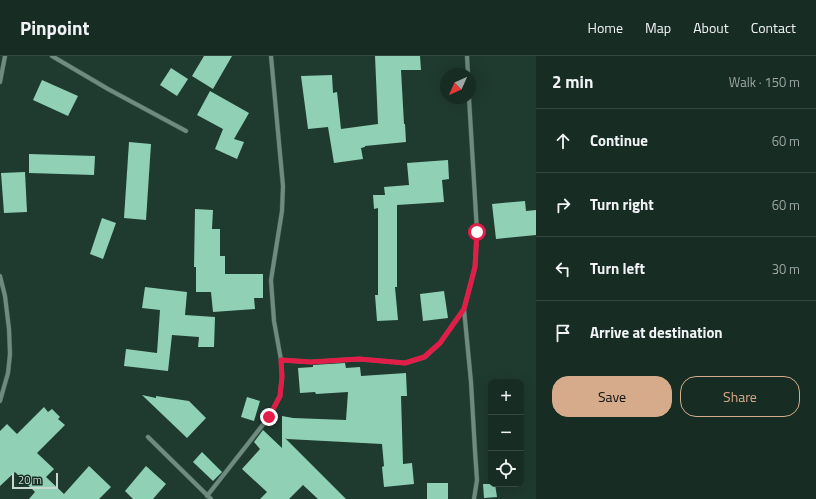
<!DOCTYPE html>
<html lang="en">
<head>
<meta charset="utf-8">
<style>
  :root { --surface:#172c23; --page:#20342b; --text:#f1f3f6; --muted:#9ea7a6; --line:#364841; --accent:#d6ab8b }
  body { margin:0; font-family:"Titillium Web",sans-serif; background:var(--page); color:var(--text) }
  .controls { position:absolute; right:12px; bottom:12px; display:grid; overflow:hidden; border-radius:8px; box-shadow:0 4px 16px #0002 }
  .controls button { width:36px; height:36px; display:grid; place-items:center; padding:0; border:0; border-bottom:1px solid var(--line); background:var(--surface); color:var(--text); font:20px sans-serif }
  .compass { position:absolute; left:440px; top:12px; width:36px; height:36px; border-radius:50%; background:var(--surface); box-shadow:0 4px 16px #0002; rotate:225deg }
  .scale { position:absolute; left:12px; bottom:10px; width:46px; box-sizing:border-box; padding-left:4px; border:2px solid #c8d7d0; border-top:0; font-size:11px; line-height:14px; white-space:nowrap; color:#c8d7d0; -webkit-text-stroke:3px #153025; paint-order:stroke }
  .stop { position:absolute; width:12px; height:12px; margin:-9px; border:3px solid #e11d48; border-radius:50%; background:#fff }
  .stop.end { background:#e11d48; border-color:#fff; box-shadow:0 1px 4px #0008 }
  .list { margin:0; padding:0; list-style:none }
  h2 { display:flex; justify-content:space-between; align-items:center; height:52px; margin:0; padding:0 16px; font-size:17px }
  h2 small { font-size:13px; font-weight:400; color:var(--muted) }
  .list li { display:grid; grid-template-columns:26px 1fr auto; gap:12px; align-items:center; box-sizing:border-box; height:64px; padding:0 16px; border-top:1px solid var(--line) }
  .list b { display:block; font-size:15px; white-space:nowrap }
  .list em { font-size:13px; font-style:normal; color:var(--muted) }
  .actions { display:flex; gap:8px; padding:12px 16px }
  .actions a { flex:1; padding:9px 0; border:1px solid var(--accent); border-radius:16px; text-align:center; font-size:14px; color:var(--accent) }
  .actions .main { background:var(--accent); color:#111 }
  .icon { flex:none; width:22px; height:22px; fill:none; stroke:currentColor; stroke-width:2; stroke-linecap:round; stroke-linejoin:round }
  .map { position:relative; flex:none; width:536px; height:443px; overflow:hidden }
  header { display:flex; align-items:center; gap:24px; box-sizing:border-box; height:56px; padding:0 20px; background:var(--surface); border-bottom:1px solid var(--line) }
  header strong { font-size:19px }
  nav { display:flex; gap:22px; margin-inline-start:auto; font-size:14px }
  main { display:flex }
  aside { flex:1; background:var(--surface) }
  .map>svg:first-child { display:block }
  .building { fill:#90d1b6 }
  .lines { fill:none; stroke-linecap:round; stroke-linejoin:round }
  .street-casing { stroke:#40584e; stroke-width:5 }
  .street { stroke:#6d8b7e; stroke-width:4 }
  .route { stroke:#e11d48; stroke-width:5 }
</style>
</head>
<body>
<header>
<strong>Pinpoint</strong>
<nav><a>Home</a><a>Map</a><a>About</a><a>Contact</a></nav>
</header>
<main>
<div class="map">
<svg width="536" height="443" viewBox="0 0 536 443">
  <rect width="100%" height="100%" fill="#1f3a2f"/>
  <g class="building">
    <path d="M204,0h28l-19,33 -21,-13z"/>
    <path d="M375,0h45l1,14h-20l3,54h1l1,18 -41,4v1l-4,1 2,11 -29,4 -6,-36 -20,2 -7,-53 31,-1 1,18 4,-1 4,37 37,-5z"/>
    <path d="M171,12l17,11 -11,17 -17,-11z"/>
    <path d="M42,24l36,16 -10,20 -35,-16z"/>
    <path d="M210,35l39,22 -15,26 10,3 -7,17 -22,-10 8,-20 -26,-14z"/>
    <path d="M129,86l22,2 -5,76 -22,-2z"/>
    <path d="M29,98l66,2 -1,19 -65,-2z"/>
    <path d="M448,104l1,19 -7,1 2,22 -47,3v82h-2l3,33 -21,1 -2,-26h3v-87l-4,1 -1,-14h12l-1,-8 25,-2 -2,-22z"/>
    <path d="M25,116l2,40 -23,1 -3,-40z"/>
    <path d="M525,145l1,10 10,-1v25l-40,4 -4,-35z"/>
    <path d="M195,153l18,1 -1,19h8v27h5v18h38v24h-9l1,11 -42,3 -2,-20h-15v-25h-2z"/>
    <path d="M102,162l14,5 -13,36 -13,-5z"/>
    <path d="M145,231l42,5 -2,23 30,2 -1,30h-16l1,-10 -27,-2 -4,36 -44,-5 2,-17 31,4 3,-43 -18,-2z"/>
    <path d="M444,235l4,27 -25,3 -3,-27z"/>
    <path d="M345,307l1,5 14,-1 1,9 45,-3 1,23h-6l2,68 9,-1 2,21 -30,3 -2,-20 2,-1 -2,-22 -95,-5 -2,-1 61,61h-28l-15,-14 -14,14h-29l7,-7 -25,-23 18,-20 -6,-7 9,-12 19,18v-32l11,2 53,2 2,-28 -32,2 -1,-2 -15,1 -2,-25 15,-1v-2z"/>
    <path d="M142,339l14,3v-2l33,5 17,17 -19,20z"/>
    <path d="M247,341l13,4 -6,20 -13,-4z"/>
    <path d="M44,351l4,5 4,-3 8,8 -2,2 7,6 -28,28 17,16 -8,8 18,17 25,-28 22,21 -12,12h-70l6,-7 -20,-20 -15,14v-55l7,-7 10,10z"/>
    <path d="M202,396l20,20 -9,9 -20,-19z"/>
    <path d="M146,410l20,18 -13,15h-20l-8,-8z"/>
    <rect x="427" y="427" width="21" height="16"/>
    <path d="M483,428h12l2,13 -13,1z"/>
  </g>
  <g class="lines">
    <g class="street-casing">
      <g id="street">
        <path d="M52,0l56,33 78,42"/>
        <path d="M467,0l1,18"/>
        <path d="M0,26l5,-26"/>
        <path d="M469,42l8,134 -2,35 -11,42 7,73 4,69 2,29 -3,19"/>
        <path d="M0,220l5,20 4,33 1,25 -2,19 -8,28"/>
        <path d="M281,304l30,2 48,-3 46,4 20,-6 15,-14 24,-34"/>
        <path d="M148,381l63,62"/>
        <path d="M207,440l62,-79 11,-21 2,-19 -1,-17 -7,-39 -3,-41 11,-69 1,-25 -12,-130"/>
      </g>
    </g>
    <use href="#street" class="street"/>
  </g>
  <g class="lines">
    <path class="route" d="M269,361l11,-21 2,-19 -1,-17 30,2 48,-3 46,4 19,-6 16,-14 24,-34 11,-42 2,-35"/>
  </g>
</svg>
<div class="controls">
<button>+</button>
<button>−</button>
<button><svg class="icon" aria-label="locate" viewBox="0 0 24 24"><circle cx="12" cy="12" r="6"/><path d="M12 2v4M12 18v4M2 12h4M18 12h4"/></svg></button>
</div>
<svg class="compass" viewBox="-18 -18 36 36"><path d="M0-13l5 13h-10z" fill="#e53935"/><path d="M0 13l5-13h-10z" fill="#9ea7a6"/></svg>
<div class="scale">20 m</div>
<div class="stop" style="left:477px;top:176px"></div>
<div class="stop end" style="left:269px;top:361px"></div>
</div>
<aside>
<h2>2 min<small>Walk · 150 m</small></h2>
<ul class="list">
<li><svg class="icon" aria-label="ahead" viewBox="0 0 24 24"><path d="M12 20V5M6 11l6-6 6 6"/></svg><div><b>Continue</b></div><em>60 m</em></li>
<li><svg class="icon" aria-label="right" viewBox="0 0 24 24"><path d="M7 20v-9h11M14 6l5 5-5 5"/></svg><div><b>Turn right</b></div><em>60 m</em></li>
<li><svg class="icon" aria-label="left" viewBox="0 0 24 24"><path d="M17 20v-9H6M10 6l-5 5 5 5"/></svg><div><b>Turn left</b></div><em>30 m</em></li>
<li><svg class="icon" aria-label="arrive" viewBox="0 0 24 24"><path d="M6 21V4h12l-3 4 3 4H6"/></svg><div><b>Arrive at destination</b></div></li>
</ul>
<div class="actions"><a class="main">Save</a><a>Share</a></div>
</aside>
</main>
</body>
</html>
